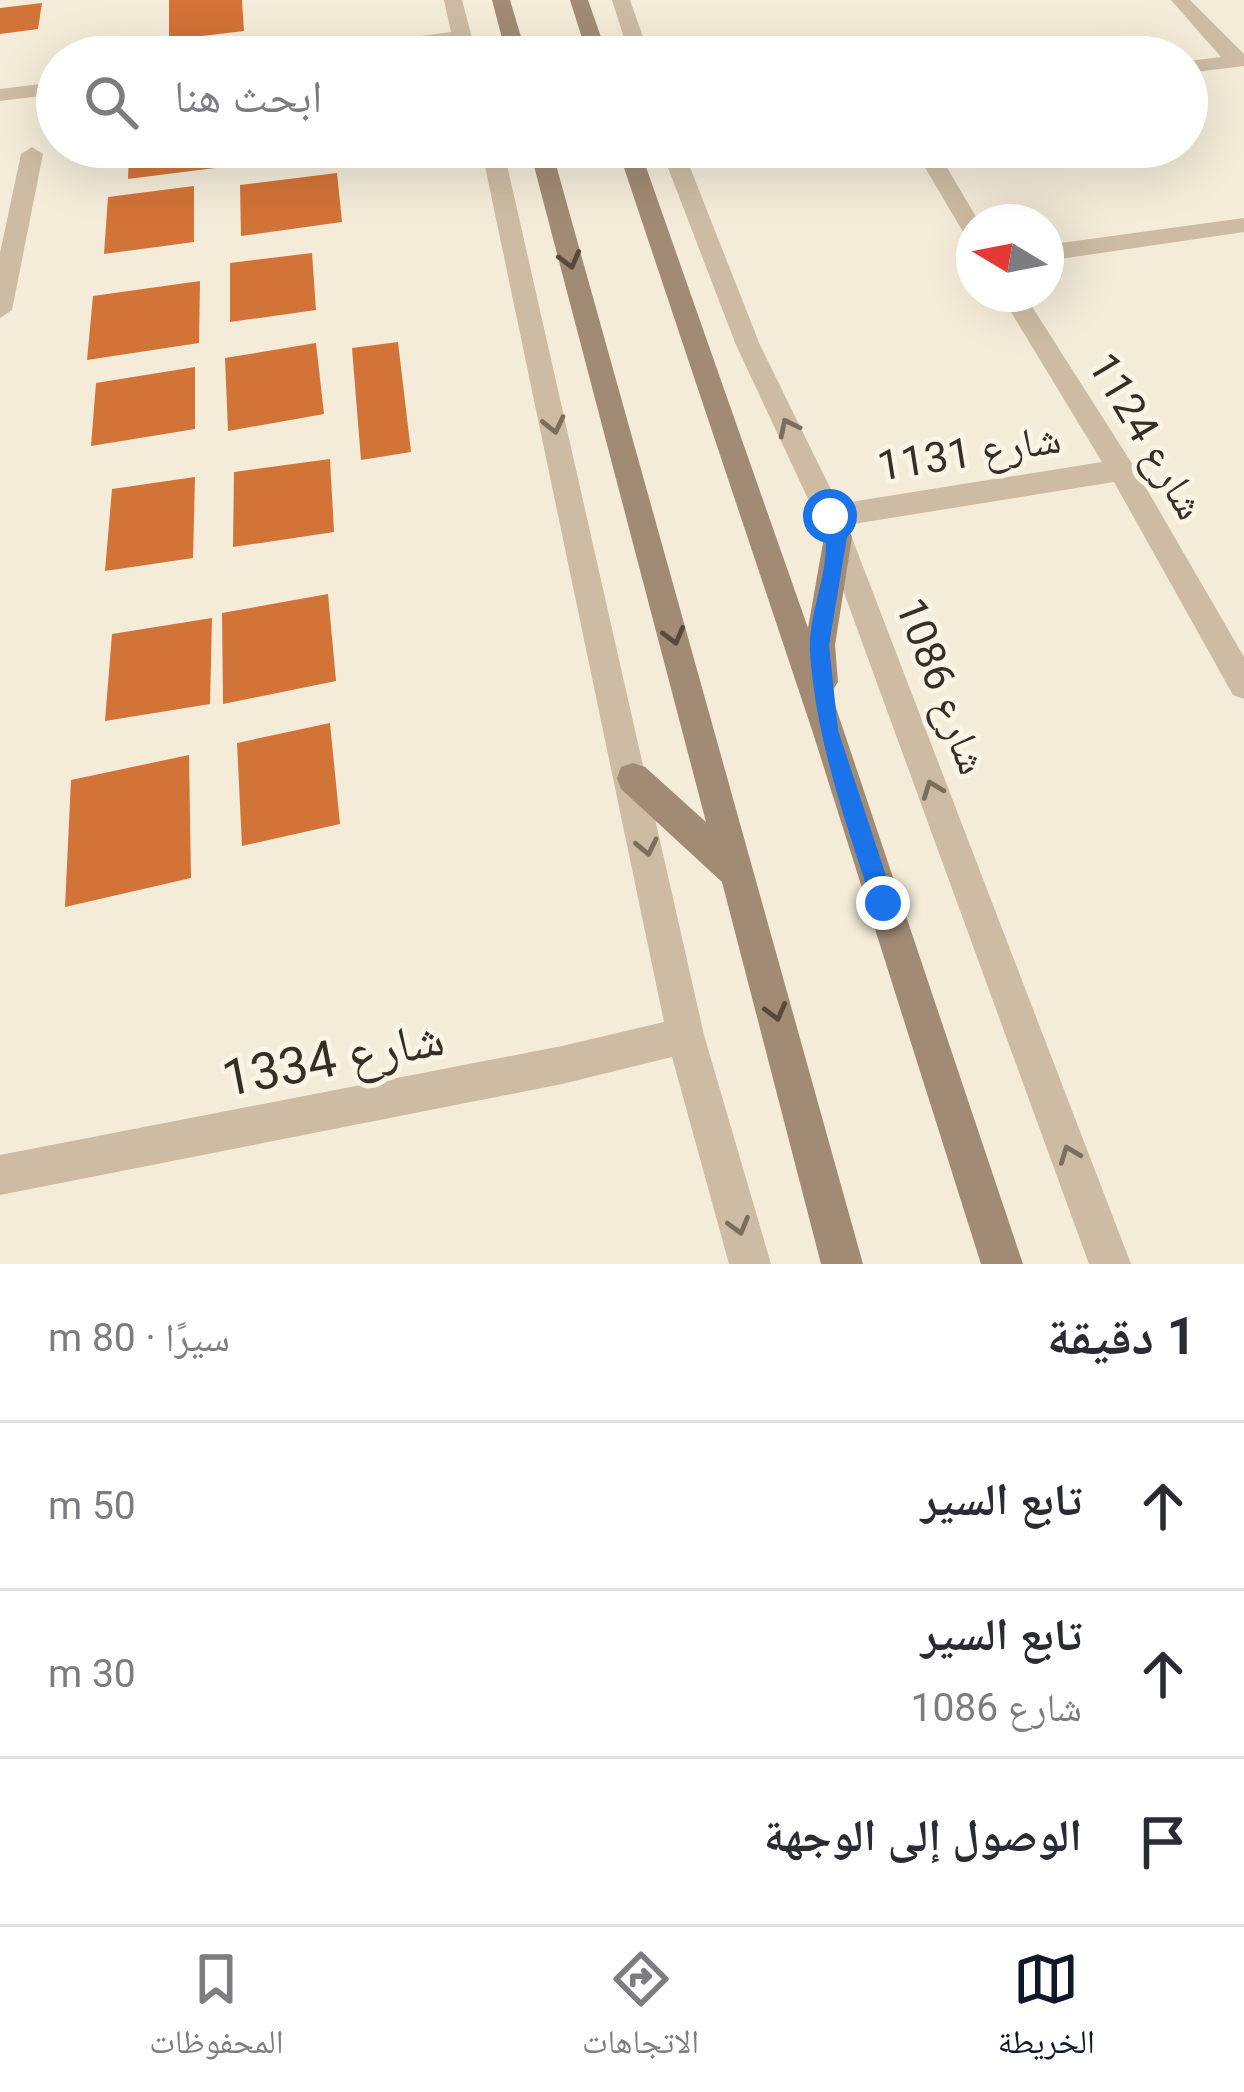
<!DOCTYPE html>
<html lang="ar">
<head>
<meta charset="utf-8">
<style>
  :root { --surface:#fff; --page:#f2f2f3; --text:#2b2b33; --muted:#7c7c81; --line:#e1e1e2; --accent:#111827 }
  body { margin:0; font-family:Roboto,"Noto Naskh Arabic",sans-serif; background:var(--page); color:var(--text); direction:rtl }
  .compass { position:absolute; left:956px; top:204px; width:108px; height:108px; border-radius:50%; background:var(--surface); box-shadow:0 12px 48px #0002; rotate:280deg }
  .stop { position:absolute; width:36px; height:36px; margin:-27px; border:9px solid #1a73e8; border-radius:50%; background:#fff }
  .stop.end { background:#1a73e8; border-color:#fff; box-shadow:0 3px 12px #0008 }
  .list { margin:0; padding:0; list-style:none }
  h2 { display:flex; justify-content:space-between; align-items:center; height:156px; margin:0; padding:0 48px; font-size:51px }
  h2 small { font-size:39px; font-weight:400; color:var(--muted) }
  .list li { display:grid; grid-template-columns:78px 1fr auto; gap:36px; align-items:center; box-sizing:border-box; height:168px; padding:0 48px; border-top:3px solid var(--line) }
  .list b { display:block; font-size:45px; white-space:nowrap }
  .list p { margin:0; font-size:39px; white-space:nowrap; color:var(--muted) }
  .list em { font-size:39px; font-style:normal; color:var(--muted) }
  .icon { flex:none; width:66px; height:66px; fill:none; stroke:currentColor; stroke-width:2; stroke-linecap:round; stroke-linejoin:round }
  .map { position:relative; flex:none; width:1244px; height:1264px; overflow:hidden; direction:ltr }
  .search { position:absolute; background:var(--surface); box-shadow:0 12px 48px #0002; left:36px; right:36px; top:36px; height:132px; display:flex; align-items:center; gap:30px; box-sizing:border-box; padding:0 42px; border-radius:66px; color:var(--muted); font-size:45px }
  .sheet { height:660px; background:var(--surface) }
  nav { display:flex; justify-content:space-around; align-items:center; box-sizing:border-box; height:168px; border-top:3px solid var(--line); background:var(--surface); font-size:33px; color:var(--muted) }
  nav a { display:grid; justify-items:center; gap:6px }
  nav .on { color:var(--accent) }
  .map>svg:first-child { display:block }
  .building { fill:#d27338 }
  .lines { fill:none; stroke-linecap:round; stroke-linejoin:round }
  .street { fill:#cdbca3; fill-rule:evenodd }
  .secondary { fill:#a18b74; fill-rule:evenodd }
  .oneway { stroke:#574a3d }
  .oneway2 { stroke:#7a6e5e }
  .route { fill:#1a73e8 }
  .labels { text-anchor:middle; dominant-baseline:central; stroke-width:10; stroke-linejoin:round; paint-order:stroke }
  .street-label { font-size:42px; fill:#372e26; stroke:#fbf4e5 }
  .near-street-label { font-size:51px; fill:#372e26; stroke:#fbf4e5 }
</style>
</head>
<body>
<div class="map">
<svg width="1244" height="1264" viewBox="0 0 1244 1264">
  <rect width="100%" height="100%" fill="#f4ebd8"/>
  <g class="building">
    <path d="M169,0h73l2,31 -75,9z"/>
    <path d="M42,3l-4,26 -38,5v-26z"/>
    <path d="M129,147h86v21l-87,11z"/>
    <path d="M337,173l5,49 -101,14 -1,-51z"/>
    <path d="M194,186v56l-90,12 4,-57z"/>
    <path d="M312,253l4,57 -86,12v-59z"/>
    <path d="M200,281l-1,62 -112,17 6,-64z"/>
    <path d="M398,342l13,110 -50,8 -9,-112z"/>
    <path d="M316,343l8,71 -96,17 -3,-73z"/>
    <path d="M195,367v62l-104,17 5,-63z"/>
    <path d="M330,459l4,73 -101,15 1,-75z"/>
    <path d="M195,477l-2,81 -88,13 7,-82z"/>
    <path d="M328,594l8,87 -113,23 -1,-91z"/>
    <path d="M212,618l-2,86 -105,17 7,-87z"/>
    <path d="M330,723l10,101 -98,22 -5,-103z"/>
    <path d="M189,755l2,123 -126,29 6,-127z"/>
  </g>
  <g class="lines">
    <g class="street">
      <path d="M444,0h18l15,57h-20l-3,-13 -100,13h-55l10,-6 142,-19z"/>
      <path d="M612,0h18l20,57h-20z"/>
      <path d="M1171,0h19l54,54v12l-57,7v-12l34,-4z"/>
      <path d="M57,82v12l-57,7v-12z"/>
      <path d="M32,147l11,7 -31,156 -12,8v-65l21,-99z"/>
      <path d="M481,147h22l201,888 67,229h-42l-57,-207 -110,27 -562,111v-40l562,-109 102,-24z"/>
      <path d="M660,147h22l78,198 78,159 264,-42 -102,-168h24l107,168 113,195v42l-11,-4 -119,-213 -267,43 284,739h-42l-273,-748 -80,-171z"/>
      <path d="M913,147h22l44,75h-5v18l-8,-3z"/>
      <path d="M1244,218v14l-198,29v-16z"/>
    </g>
    <g class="secondary">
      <path d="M492,0h18l17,57h-20z"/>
      <path d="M570,0h18l20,57h-20z"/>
      <path d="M529,147h22l312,1117h-42l-99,-382 -101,-93 -4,-11 4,-11 12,-4 12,4 61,55z"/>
      <path d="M617,147h22l169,481 16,-91 4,-8h20l4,8 -17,108 3,37 -7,11 192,571h-42l-169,-534z"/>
    </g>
  </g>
  <defs><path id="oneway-chevron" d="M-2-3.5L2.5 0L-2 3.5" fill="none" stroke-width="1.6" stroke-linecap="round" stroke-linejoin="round" transform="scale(3)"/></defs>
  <g class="oneway">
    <use href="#oneway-chevron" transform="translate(570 260) rotate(75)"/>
    <use href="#oneway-chevron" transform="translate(674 636) rotate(75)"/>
    <use href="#oneway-chevron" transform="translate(776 1012) rotate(75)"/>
  </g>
  <g class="oneway2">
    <use href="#oneway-chevron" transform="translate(554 425) rotate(77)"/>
    <use href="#oneway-chevron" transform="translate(788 427) rotate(-116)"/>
    <use href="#oneway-chevron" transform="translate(932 789) rotate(-111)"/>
    <use href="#oneway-chevron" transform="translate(647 847) rotate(78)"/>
    <use href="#oneway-chevron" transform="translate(1069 1154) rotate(-111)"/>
    <use href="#oneway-chevron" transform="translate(739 1226) rotate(74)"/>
  </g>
  <path class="route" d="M830,509l7,2 10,26 -18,108 9,85 57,173 -12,12 -11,-12c-27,-83 -56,-163 -62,-251 -2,-46 27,-91 11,-136z"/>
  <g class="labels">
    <g class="street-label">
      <text transform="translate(1147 436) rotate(59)">شارع 1124</text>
      <text transform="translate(969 452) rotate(-9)">شارع 1131</text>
      <text transform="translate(942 686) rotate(69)">شارع 1086</text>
    </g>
    <g class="near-street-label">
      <text transform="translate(333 1058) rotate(-11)">شارع 1334</text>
    </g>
  </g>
</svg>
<svg class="compass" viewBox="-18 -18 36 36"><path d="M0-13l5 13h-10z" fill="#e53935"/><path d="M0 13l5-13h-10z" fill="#7c7c81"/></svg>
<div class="stop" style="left:830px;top:516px"></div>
<div class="stop end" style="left:883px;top:903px"></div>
<div class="search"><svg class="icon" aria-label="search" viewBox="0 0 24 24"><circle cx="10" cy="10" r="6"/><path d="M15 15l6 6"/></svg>ابحث هنا</div>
</div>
<section class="sheet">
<h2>1 دقيقة<small>سيرًا · 80 m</small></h2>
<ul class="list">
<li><svg class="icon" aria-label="ahead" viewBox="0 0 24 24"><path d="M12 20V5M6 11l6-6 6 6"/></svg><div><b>تابع السير</b></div><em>50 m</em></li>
<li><svg class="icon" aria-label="ahead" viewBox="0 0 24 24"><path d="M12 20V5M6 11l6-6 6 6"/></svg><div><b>تابع السير</b><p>شارع 1086</p></div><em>30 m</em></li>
<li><svg class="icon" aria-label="arrive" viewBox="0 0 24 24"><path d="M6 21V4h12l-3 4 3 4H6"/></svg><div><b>الوصول إلى الوجهة</b></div></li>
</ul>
</section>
<nav>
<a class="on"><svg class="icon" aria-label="map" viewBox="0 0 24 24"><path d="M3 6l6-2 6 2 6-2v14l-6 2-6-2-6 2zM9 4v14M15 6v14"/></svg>الخريطة</a>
<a><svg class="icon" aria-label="directions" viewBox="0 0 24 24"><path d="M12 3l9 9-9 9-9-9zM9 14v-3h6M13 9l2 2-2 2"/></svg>الاتجاهات</a>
<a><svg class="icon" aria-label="saved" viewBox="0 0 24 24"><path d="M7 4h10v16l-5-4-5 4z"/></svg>المحفوظات</a>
</nav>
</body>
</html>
